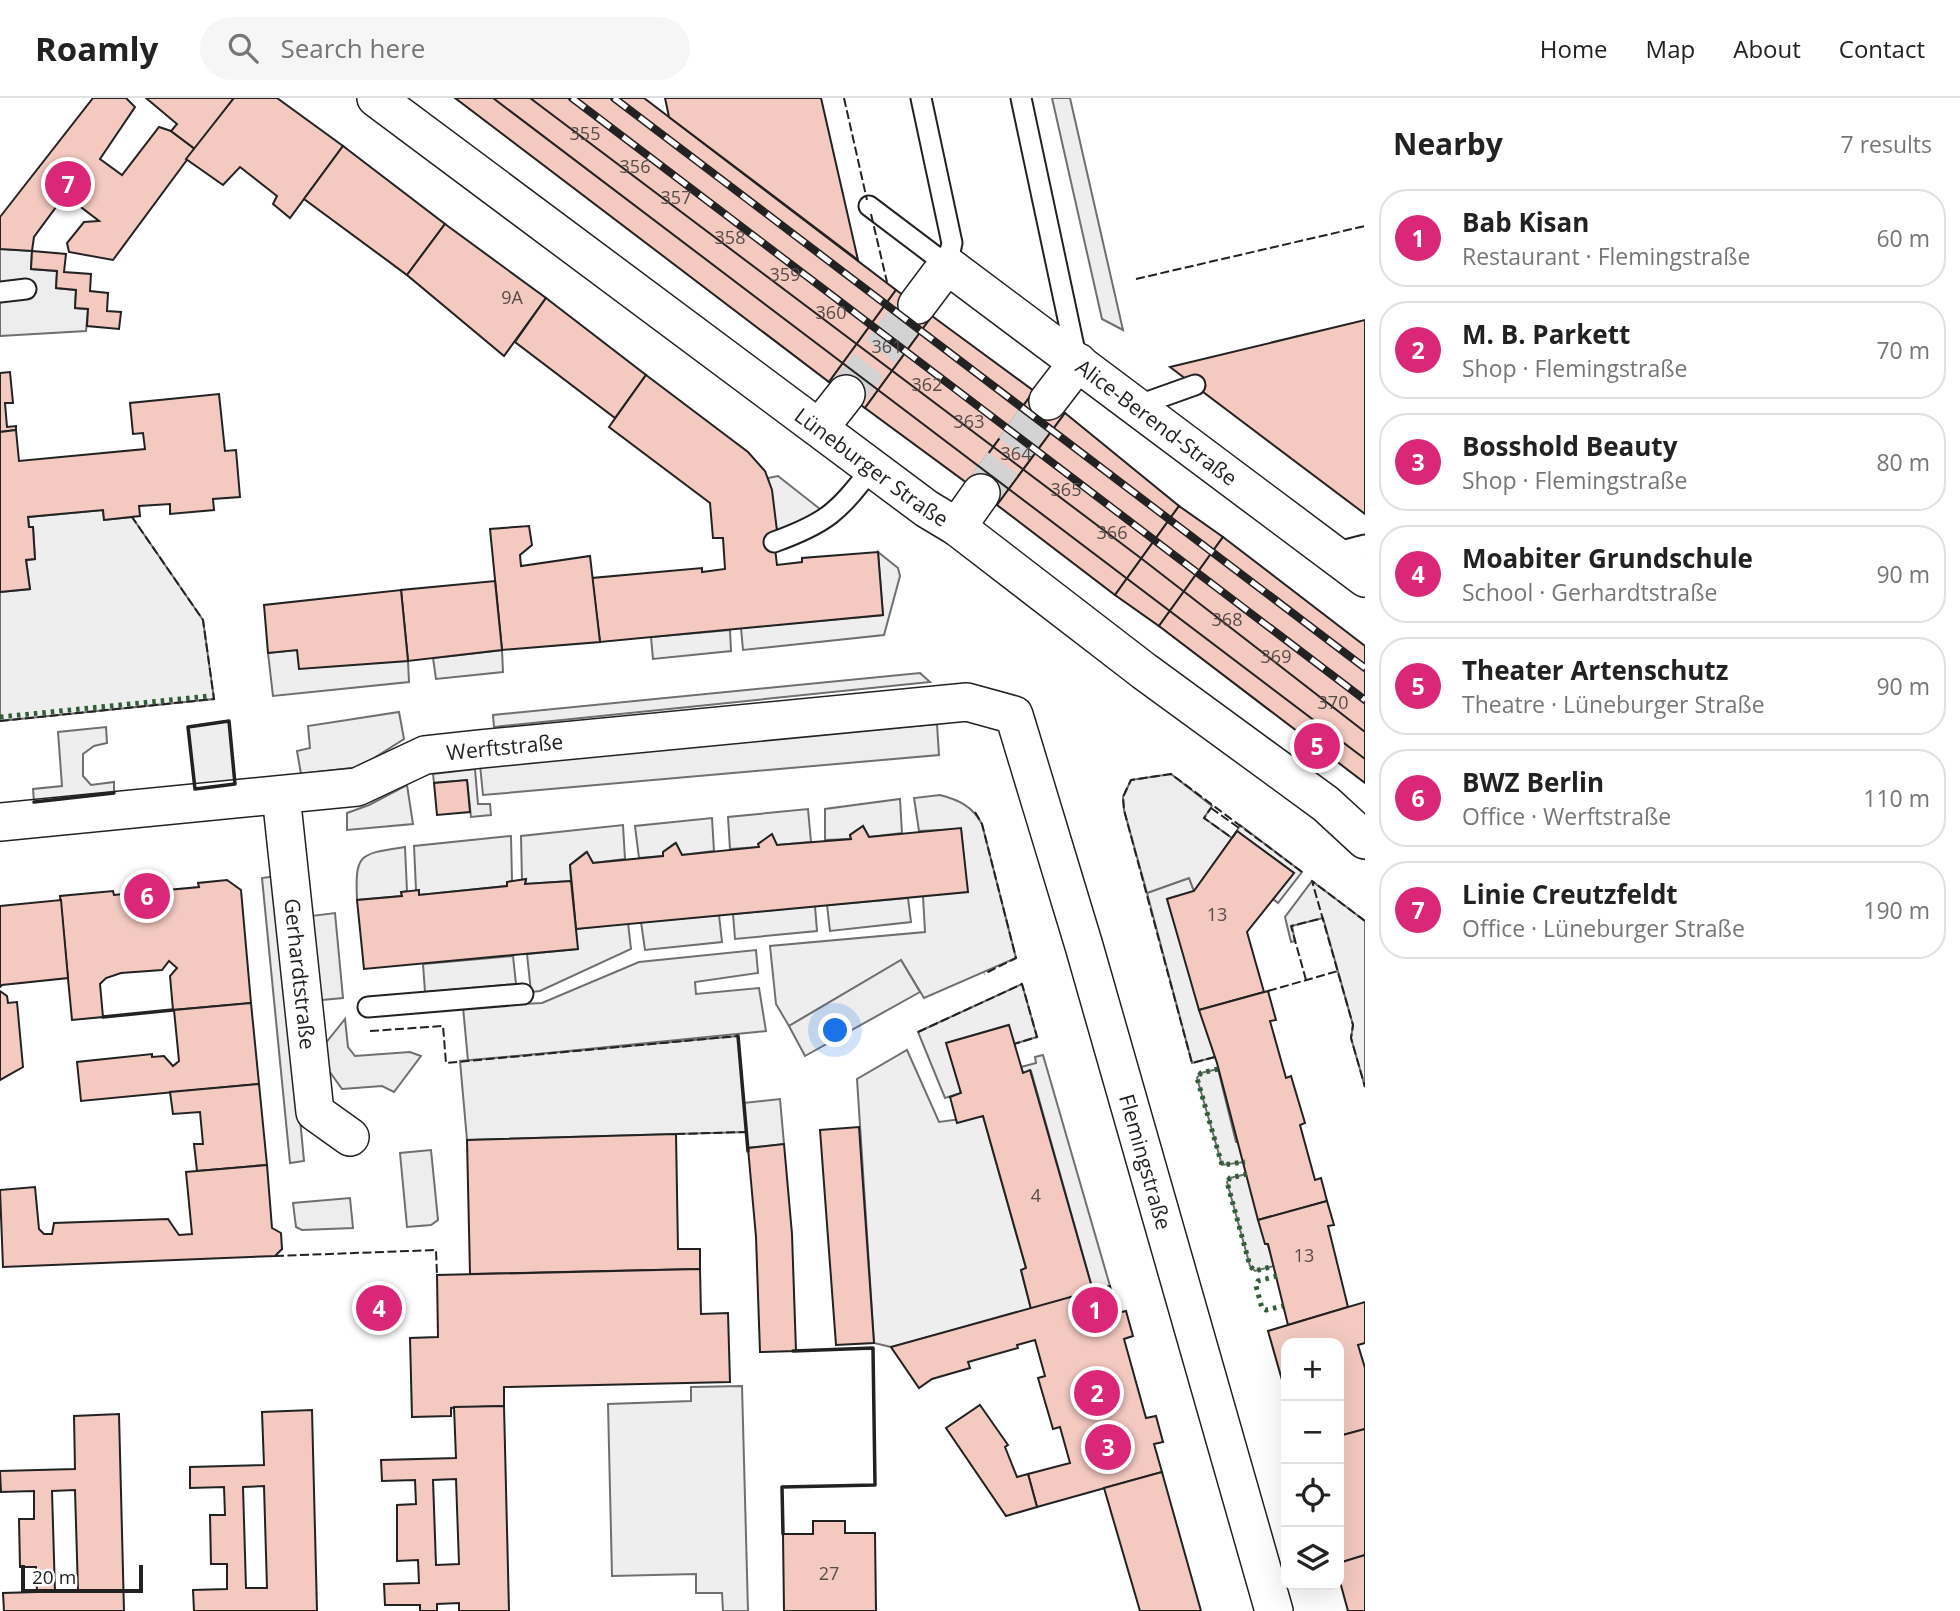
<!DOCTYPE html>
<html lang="en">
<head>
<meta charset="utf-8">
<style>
  :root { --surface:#fff; --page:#f6f6f6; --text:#222; --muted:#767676; --line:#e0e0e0; --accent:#db2777 }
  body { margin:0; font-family:"Open Sans",sans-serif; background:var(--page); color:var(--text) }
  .controls { position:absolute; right:21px; bottom:21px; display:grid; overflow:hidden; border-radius:14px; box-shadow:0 7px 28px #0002 }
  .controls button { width:63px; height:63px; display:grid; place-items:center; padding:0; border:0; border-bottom:2px solid var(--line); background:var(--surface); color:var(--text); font:35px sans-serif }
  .scale { position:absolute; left:21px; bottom:18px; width:122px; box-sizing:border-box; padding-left:7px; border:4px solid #222; border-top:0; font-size:19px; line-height:24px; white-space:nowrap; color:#222; -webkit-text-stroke:5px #fff; paint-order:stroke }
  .you { position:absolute; left:836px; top:933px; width:24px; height:24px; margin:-18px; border:5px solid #fff; border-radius:50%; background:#1a73e8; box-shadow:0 0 0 10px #1a73e833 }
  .badge { display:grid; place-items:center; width:46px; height:46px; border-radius:50%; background:var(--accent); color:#fff; font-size:23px; font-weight:700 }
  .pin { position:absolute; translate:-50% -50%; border:4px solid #fff; box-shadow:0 2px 7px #0006 }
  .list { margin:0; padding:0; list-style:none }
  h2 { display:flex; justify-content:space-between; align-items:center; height:91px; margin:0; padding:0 28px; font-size:30px }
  h2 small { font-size:23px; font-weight:400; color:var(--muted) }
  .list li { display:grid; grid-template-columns:46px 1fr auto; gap:21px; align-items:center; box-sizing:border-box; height:98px; margin:0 14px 14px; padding:0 14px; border:2px solid var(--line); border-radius:28px }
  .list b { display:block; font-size:26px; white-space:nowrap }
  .list p { margin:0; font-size:23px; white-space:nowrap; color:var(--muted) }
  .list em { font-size:23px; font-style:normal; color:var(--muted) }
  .icon { flex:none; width:38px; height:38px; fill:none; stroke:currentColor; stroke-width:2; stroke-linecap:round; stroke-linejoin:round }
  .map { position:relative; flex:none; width:1365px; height:1513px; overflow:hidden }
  header { display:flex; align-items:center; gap:42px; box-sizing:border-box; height:98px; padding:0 35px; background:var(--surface); border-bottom:2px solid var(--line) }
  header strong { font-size:33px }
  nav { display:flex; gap:38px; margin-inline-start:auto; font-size:24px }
  .search { width:490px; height:63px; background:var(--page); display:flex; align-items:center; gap:18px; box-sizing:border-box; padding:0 24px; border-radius:38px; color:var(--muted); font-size:26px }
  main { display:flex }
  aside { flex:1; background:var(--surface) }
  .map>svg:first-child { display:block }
  .green { fill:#eee; stroke:#6f6f6f; stroke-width:2 }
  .parking { fill:#ededed; stroke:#6f6f6f; stroke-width:2 }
  .building { fill:#f3c9c0; stroke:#222; stroke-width:2; fill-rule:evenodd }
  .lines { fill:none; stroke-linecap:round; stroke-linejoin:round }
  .street-tunnel { stroke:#d3d3d3; stroke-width:37; stroke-dasharray:37 18; stroke-linecap:butt }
  .lane-casing { stroke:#222; stroke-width:23 }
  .street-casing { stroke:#222; stroke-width:40 }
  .lane { stroke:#fff; stroke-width:19 }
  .street { stroke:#fff; stroke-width:37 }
  .tram { stroke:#222; stroke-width:2 }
  .rail-casing { stroke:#222; stroke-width:8 }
  .rail { stroke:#fff; stroke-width:5; stroke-dasharray:16; stroke-linecap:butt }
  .hedge { stroke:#2f5e38; stroke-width:5; stroke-dasharray:3.5 5; stroke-linecap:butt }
  .fence { stroke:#222; stroke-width:2; stroke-dasharray:9 3.5; stroke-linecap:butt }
  .wall { stroke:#222; stroke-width:3.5 }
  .labels { text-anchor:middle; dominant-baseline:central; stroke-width:5; stroke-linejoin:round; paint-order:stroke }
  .number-label { font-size:18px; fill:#564c4a }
  .street-label { font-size:21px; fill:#222; stroke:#fff }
</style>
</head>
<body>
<header>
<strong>Roamly</strong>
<div class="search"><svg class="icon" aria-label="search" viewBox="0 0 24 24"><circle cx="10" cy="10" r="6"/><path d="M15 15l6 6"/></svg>Search here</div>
<nav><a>Home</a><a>Map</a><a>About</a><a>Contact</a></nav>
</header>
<main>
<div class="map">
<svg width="1365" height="1513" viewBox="0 0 1365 1513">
  <rect width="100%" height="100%" fill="#fff"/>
  <g class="green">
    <path d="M1052,0h18l53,232 -21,-11z"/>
    <path d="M778,378l42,33 -2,6 -41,16 -9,-53z"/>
    <path d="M103,412l1,10 28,-3 71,103 11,79 -214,22v-129l30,-3 -4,-29 9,-1 -2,-32h-4l-1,-10z"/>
    <path d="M878,454l20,16 2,8 -16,59 -141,15 -2,-22 142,-13z"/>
    <path d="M730,532l1,21 -78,8 -2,-22z"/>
    <path d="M297,552l111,11 1,21 -136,14 -5,-43z"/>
    <path d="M502,552l1,22 -67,7 -3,-21z"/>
    <path d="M399,614l5,27 -44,28 -59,7 -4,-23 13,-3 -2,-22z"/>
    <path d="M229,623l6,63 -40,5 -7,-62z"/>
    <path d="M106,629l1,16 -13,3 -11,8v22l8,9 23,-3v11l-80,9 -1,-13 29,-3 -4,-54z"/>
    <path d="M475,671l3,35h12l1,11 -20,2 -4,-37 -33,3 -1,-9z"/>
    <path d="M407,687l6,39 -66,6v-17l22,-8z"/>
    <path d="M940,697c19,5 32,11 42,29l34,134 -92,40 -23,-38 -112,66 -13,-22 -6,-58 155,-14 -2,-36 44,-5 -6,-62 -42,2 -5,-33z"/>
    <path d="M900,701l2,34 -33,4 -6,-11 -13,9 1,4 -26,1v-31z"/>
    <path d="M808,711l3,33 -34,3 -6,-10 -12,9v3l-29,2 -2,-32z"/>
    <path d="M712,720l2,33 -32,4 -7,-12 -12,9v4l-24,2 -4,-32z"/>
    <path d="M623,727l2,34 -32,4 -7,-11 -16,13 1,16 -46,3 1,-4h-4l-1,-44z"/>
    <path d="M1240,727l62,47 -24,31 -5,-4 21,-26 -57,-42z"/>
    <path d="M511,738l1,45 -5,1v4l-88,9v-5h-3l-2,-44z"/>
    <path d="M405,749l2,44 -6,1 1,4 -45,4c-2,-47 2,-46 48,-53z"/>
    <path d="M1189,780l5,13 -27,8 48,158 -23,6 -45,-170z"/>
    <path d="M1312,783l53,40v166l-14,-49 2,-13 -30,-107 -31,8 3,15 -4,1 -6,-25z"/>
    <path d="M908,800l3,24 -81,9 -3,-26z"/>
    <path d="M815,808l2,25 -82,8 -2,-25z"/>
    <path d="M719,817l3,27 -77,8 -4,-28z"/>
    <path d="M628,825l3,26 -91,42 -9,1 -4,-38 50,-5 -1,-20z"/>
    <path d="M756,852l2,23 -63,9 1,12 63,-6 7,43 -298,30 -5,-54 79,-4 97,-41z"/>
    <path d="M513,858l3,28 -91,8 -2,-28z"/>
    <path d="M1022,886l15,53 -23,7 -6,-19 -61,18 14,50 -16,5 -27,-66z"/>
    <path d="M907,952l32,72 44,-6 43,152 -5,2 10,39 -140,38 -17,-4 -17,-264z"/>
    <path d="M1043,957l67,231 -17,5 -62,-220 -8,2 -2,-6 15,-4 -1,-6z"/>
    <path d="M1218,971l18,73h3l6,20 -23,3 -25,-87 4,-5z"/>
    <path d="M1247,1076l27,92 -19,5 -5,-5 -23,-84 3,-4z"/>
    <path d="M742,1288l6,225h-25l-1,-18h-26v-19l-84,2 -4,-172 83,-3v-14z"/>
  </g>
  <g class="parking">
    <path d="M0,151l32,2 -1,18 26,2 -1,17 20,2 -1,18 13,1 -2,22 -86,5z"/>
    <path d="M920,575l10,9 -436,45 -1,-12z"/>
    <path d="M937,626l2,31 -456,40 -3,-30z"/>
    <path d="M1171,676l41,32 -8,12 28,20 -38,53 -5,-13 -42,15 -23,-83 -1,-13 8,-17z"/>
    <path d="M277,778l27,285 -14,2 -28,-285z"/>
    <path d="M335,815l8,85 -32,3 -8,-84z"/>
    <path d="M901,862l19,32 -115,64 -16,-30z"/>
    <path d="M345,921l3,28 7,9 55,-4 11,4 -27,36 -12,-6 -40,3 -25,-35z"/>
    <path d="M738,938l6,67 36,-4 4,45 -36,4 -2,-16 -279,8 -7,-79z"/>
    <path d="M431,1052l7,70 -7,5 -24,2 -7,-74z"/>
    <path d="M350,1100l3,30 -51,2 -6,-3 -3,-24z"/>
  </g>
  <g class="building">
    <path d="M93,0h33l9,9 -35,52 22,16 37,-48 12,4 24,18 -82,111 -44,-8 -2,-9 17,-21 15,-1 -34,-26 -31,42 -2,14 -32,-2v-32z"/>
    <path d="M146,0h88l-39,51 -24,-18 6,-7z"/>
    <path d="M234,0h43l66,48 -53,72 -17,-14 4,-8 -37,-29 -17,18 -37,-26z"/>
    <path d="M455,0h189l252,192 -67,92z"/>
    <path d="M665,0h156l37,162 -189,-143z"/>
    <path d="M343,48l102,78 -38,51 -103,-76z"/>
    <path d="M445,126l101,74 -42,58 -97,-81z"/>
    <path d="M32,153l34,3 -2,18 27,2 -1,17 18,2 -1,18 14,1 -2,17 -32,-3 1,-17 -13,-1 1,-18 -20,-2 1,-17 -26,-2z"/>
    <path d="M896,192l36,26 -67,92 -36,-26z"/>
    <path d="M546,200l100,77 -31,43 -100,-76z"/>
    <path d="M932,218l102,75 -67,92 -102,-75z"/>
    <path d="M1365,222v194l-195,-147z"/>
    <path d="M10,274l3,31h-8l2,24 9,-1v4l-16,2v-59z"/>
    <path d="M646,277l102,77 17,19 7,19 5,41 -4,1 4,33 25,-3v-4l76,-6 5,63 -283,27 -8,-64 110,-10v4l23,-3 -2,-31h-10l-3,-35 -101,-76z"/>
    <path d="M1034,293l31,22 -68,92 -30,-22z"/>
    <path d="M219,296l6,57 11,-1 4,47 -27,2 1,11 -44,4v-10l-31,2 1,10 -36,4 -1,-10 -75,7 1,10h4l2,32 -9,1 4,29 -30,3v-160l16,-2 3,31 126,-12 -2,-16 -10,1 -3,-31z"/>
    <path d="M1065,315l114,93 -64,89 -118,-90z"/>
    <path d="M1179,408l44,31 -64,89 -44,-31z"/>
    <path d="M529,428l3,19 -12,10 1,11 69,-10 10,86 -98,8 -12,-121z"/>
    <path d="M1223,439l142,109v137l-206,-157z"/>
    <path d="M495,483l7,69 -94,11 -7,-71z"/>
    <path d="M401,492l7,71 -109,8 -2,-19 -29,3 -4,-48z"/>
    <path d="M467,682l3,32 -33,3 -3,-32z"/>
    <path d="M863,728l6,11 92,-9 7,64 -392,37 -6,-64 17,-13 6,11 70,-7v-4l13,-9 6,12 77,-8 -1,-3 14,-10 5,11 74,-6 -1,-4z"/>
    <path d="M1237,733l57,42 -47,59 17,60 -65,18 -32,-111 27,-8z"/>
    <path d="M526,781l-1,5 46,-3 7,68 -214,20 -7,-69 45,-4 -1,-4 18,-2v5l88,-9v-4z"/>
    <path d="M227,782l14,10 10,113 -78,7 -3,-34 7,-8 -8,-7 -7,9 -41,3 -15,5 -6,6 3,33 -31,3 -12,-124 53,-5 1,4 10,-1 75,-7 -1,-4z"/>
    <path d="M61,802l7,78 -66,7 -2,2v-81z"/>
    <path d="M0,893l7,5 1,7 9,-1 6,65 -23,13z"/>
    <path d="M1268,893l8,29 -6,1 16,57 5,-2 14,47 -5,2 15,55 6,-2 6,23 -69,19 -41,-157 -18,-53z"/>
    <path d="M251,905l8,81 -178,17 -4,-39 75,-8v3l12,-1 9,10 6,-5 -5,-51z"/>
    <path d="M1009,927l14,48 7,-3 63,221 -62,18 -10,-39 5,-2 -43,-152 -26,7 -7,-26 11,-4 -15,-50z"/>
    <path d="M259,986l8,81 -70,6 -3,-27h9l-3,-32 -27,2 -3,-22z"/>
    <path d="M859,1029l15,216 -38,2 -16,-215z"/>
    <path d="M676,1036l2,115h22v20l-230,5 -3,-134z"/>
    <path d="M784,1046l8,90 4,117 -36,1 -4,-115 -8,-89z"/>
    <path d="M267,1067l5,63 9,5 1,16 -7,7 -272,11 -3,-77 35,-3 4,42 5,5h8l2,-11 114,-4 11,16 13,-1 -6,-62z"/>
    <path d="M1327,1103l7,24 -6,1 20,81 -60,18 -20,-81h-3l-7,-24z"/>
    <path d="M700,1171l1,45 27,-1 2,69 -226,5v19l-53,2v8l-39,1 -2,-79 28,-1 -1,-62z"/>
    <path d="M1110,1188l7,27 9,-2 7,25 -9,3 22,79 10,-2 7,26 -9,2 8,28 -125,35 -9,-33 42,-11 -10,-36 -7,2 -15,-51 7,-2 -10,-36 -18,5 1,3 -50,14 2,6 -38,11 -13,9 -28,-41z"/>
    <path d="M1365,1204v41l-7,2 7,23v61l-26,7v-93h-53v51l-18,-63z"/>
    <path d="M980,1307l28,40 -3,2 12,30 11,-3 9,33 -31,9 -60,-88z"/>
    <path d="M504,1308l5,205h-50v-8l-22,1v7h-17v-6h-35l-1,-21 35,-1 -1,-23 -21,1v-56l19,-1 -1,-24 -33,1 -1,-21 75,-2 -2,-51zM456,1381l3,85 -23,1 -3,-85z"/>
    <path d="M312,1312l5,201h-123l-1,-21 34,-1v-25h-16l-1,-49h15l-1,-28 -34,1v-21l74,-2 -2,-53zM264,1388l3,102h-21l-3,-101z"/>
    <path d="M119,1316l5,197h-120l-1,-18 34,-1 -1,-25h-16l-1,-48h15v-28l-33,1 -1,-21 75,-2 -1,-53zM75,1392l3,101 -23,1 -3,-101z"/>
    <path d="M1365,1331v126l-26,8v-127z"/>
    <path d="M1162,1374l3,11 36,128h-61l-36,-123z"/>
    <path d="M813,1423h32v12h30l1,78h-92l-1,-77h30z"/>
    <path d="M1365,1457v56h-17l-9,-33v-15z"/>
  </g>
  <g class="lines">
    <g class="street-tunnel">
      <path d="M846,296l71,-89"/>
      <path d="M981,395l67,-92"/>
    </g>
    <g class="lane-casing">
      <g id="lane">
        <path d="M1021,0l56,263"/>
        <path d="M869,108l78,59 5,-22 -31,-145"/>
        <path d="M0,194l26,-3"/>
        <path d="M1136,308l59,-21"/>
        <path d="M774,444c53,-19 64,-30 98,-74"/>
        <path d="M1334,455l31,-8"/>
        <path d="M368,909l155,-13"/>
      </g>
    </g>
    <g class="street-casing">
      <g id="street">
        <path id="s1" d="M376,0l551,411 30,18 187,144 182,133 39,36"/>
        <path id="s2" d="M917,207l30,-40 418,313"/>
        <path d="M1048,303l30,-39"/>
        <path d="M820,329l26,-33"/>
        <path d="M957,429l24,-34"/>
        <path id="s3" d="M281,697l34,317 35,25"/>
        <path id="s4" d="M0,724l357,-35 68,-32 55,-6 487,-47 47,13 70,231 190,665"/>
      </g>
    </g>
    <use href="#lane" class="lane"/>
    <use href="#street" class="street"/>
    <g class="tram">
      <path d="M493,0l872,661"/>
      <path d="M530,0l612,461 223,173"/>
    </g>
    <g class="rail-casing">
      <g id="rail">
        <path d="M572,0l793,602"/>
        <path d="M614,0l751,570"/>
      </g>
    </g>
    <use href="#rail" class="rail"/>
    <g class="hedge">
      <path d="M0,619l210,-21"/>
      <path d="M1218,971l-17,4 -4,5 25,87 23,-3"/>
      <path d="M1247,1076l-17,4 -3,4 23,84 5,5 19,-5"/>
      <path d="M1277,1178l-19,5 -2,5 6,22 4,2 17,-4"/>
    </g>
    <g class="fence">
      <path d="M844,0l23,102"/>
      <path d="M871,116l16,68"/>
      <path d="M1136,181l229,-53"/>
      <path d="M0,623l214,-22 -11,-79 -71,-103"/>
      <path d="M1211,710l28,20 -7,10 -28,-20z"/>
      <path d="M975,714l7,12 34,134 -32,16"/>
      <path d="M1365,823l-53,-40 41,144 -2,13 14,49"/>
      <path d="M1306,882l-15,-54 32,-8"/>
      <path d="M1268,893l70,-20"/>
      <path d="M370,933l73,-5 3,37 292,-27"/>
      <path d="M918,934l104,-48 15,53 -23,7"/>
      <path d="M1215,959l-23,6 -68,-253 -1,-13 8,-17 40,-6 131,98"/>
      <path d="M676,1036l70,-2"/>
      <path d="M275,1158l161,-6 1,25"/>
    </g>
    <g class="wall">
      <path d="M229,623l6,63 -40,5 -7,-62z"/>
      <path d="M34,704l80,-9"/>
      <path d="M103,919l70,-7"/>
      <path d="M738,938l10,115"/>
      <path d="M783,1436l-1,-47 93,-2 -2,-137 -80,3"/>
    </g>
  </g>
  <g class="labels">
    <g class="number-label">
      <text x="585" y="35">355</text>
      <text x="635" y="68">356</text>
      <text x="676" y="99">357</text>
      <text x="730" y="139">358</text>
      <text x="785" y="176">359</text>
      <text x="512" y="199">9A</text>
      <text x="831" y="214">360</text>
      <text x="887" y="248">361</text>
      <text x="927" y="286">362</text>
      <text x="969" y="323">363</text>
      <text x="1016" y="355">364</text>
      <text x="1066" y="391">365</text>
      <text x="1112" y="434">366</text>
      <text x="1227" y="521">368</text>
      <text x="1276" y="558">369</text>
      <text x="1333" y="604">370</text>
      <text x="1217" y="816">13</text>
      <text x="1036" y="1097">4</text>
      <text x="1304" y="1157">13</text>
      <text x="829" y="1475">27</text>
    </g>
    <g class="street-label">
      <text stroke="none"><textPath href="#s2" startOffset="312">Alice-Berend-Straße</textPath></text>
      <text stroke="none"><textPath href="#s1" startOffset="618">Lüneburger Straße</textPath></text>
      <text stroke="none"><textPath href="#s4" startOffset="514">Werftstraße</textPath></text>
      <text stroke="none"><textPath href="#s3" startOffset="180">Gerhardtstraße</textPath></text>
      <text stroke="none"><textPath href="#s4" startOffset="1493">Flemingstraße</textPath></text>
    </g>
  </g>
</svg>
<div class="controls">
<button>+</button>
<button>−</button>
<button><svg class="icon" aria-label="locate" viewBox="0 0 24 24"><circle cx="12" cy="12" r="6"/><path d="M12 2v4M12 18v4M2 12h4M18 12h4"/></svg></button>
<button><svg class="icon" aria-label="layers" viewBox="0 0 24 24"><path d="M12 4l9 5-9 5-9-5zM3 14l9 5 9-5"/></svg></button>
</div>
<div class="scale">20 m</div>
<div class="you"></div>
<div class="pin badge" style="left:1095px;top:1212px">1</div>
<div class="pin badge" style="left:1097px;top:1295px">2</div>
<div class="pin badge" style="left:1108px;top:1349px">3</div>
<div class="pin badge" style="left:379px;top:1210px">4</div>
<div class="pin badge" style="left:1317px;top:648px">5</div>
<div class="pin badge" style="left:147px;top:798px">6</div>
<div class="pin badge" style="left:68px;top:86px">7</div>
</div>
<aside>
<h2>Nearby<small>7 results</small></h2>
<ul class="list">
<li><span class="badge">1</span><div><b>Bab Kisan</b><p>Restaurant · Flemingstraße</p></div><em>60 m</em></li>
<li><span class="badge">2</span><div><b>M. B. Parkett</b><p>Shop · Flemingstraße</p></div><em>70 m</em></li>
<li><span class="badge">3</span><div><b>Bosshold Beauty</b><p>Shop · Flemingstraße</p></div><em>80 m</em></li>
<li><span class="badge">4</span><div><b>Moabiter Grundschule</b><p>School · Gerhardtstraße</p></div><em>90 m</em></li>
<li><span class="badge">5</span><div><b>Theater Artenschutz</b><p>Theatre · Lüneburger Straße</p></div><em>90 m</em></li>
<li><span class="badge">6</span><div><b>BWZ Berlin</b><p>Office · Werftstraße</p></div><em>110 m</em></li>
<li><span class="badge">7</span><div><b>Linie Creutzfeldt</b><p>Office · Lüneburger Straße</p></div><em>190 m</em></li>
</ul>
</aside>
</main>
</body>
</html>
